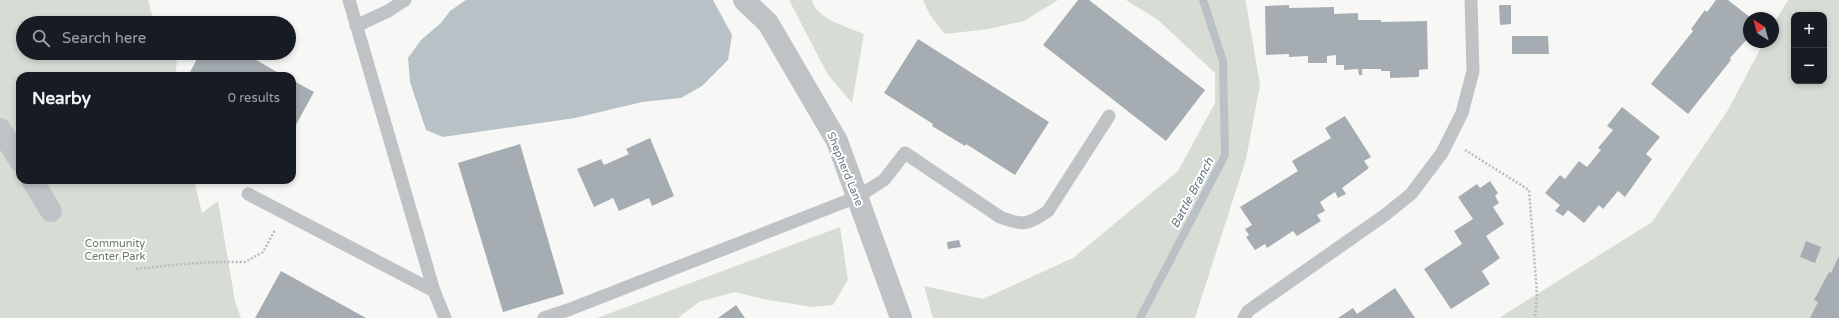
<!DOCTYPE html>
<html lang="en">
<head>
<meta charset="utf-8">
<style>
  :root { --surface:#171b24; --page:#20242c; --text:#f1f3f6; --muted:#9ea1a6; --line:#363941 }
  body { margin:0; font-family:"Varela Round",sans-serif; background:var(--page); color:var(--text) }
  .controls { position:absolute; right:12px; top:12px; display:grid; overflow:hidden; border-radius:8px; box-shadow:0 2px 6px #0003 }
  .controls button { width:36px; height:36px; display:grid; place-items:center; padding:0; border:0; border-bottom:1px solid var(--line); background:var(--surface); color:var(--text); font:20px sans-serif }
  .compass { position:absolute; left:1743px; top:12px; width:36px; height:36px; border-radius:50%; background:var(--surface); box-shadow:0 2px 6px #0003; rotate:324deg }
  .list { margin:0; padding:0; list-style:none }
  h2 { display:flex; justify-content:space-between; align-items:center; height:52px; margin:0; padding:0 16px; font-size:17px }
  h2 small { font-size:13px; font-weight:400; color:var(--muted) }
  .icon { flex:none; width:22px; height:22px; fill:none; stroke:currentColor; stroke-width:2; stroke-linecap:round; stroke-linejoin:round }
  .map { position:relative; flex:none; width:1839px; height:318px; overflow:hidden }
  .search { position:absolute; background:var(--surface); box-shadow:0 2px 6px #0003; left:16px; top:16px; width:280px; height:44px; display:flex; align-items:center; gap:10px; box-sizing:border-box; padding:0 14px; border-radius:22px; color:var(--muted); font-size:15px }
  .panel { position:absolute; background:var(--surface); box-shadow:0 2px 6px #0003; left:16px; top:72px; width:280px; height:112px; border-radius:12px }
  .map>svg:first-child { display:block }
  .green { fill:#d7dcd5; fill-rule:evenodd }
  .water { fill:#b8c2c6 }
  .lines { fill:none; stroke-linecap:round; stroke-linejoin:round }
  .stream { stroke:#b8c2c6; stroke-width:8 }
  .building { fill:#a6adb2 }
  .path { stroke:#b9bcbe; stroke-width:2.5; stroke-dasharray:2 2; stroke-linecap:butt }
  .lane { stroke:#bfc3c6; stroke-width:13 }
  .street { stroke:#bfc3c6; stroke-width:22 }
  .labels { text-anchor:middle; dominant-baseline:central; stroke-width:4; stroke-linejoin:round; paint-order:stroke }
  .street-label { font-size:11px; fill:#6a7783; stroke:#fff }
  .park-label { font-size:11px; fill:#6b7b68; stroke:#fff }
  .water-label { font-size:12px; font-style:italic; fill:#66777f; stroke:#fff }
</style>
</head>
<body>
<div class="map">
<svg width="1839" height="318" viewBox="0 0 1839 318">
  <rect width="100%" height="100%" fill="#f7f8f5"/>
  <g class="green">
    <path d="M0,0h148l6,23h-131v30h147l7,9 -2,14h-155v104h174l8,33 16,-12 17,100 6,17h-241z"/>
    <path d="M789,0h23c3,18 37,28 52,34l-12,69 -24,-28z"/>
    <path d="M923,0h135l-34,21 -35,8 -44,5 -15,-19z"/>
    <path d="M1126,0h119l1,2 14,83 -14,74 -51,159h-262l-9,-32 59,13 90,-41 105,-87 37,-68v-30l-57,-53z"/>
    <path d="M1788,0h51v318h-340l153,-96 76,-112 36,-68h9v-17zM1794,15h30v66h-30z"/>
    <path d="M840,227l8,53 -15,25 -21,2 -49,-8 -28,-7 -36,10 -21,16h-81z"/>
  </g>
  <path class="water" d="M466,0h247l19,35 -4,25 -26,26 -21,12 -39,4 -67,16 -132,19 -17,-7 -16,-48 -2,-24 13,-18 20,-17 9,-12z"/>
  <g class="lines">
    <path class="stream" d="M1140,318l85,-163 -2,-94 -20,-61"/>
  </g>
  <g class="building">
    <path d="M1078,0h11l116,90 -39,51 -123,-96z"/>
    <path d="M1716,0h12l23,18h-2v19l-19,21 1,2 -43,54 -37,-30 42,-53 -2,-2 14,-19 2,2z"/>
    <path d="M1289,5v3l45,-1v7l24,-1v7h23v2l46,-1 1,48 -9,1v7l-29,1v-7h-9v-2h-19v6h-3l-1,-6 -14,1v-5h-8v-10l-9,1v7h-19v-7l-19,1v-3l-23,1 -1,-49z"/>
    <path d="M1499,5h12v19l-11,1z"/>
    <path d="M1512,36h36l1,18h-37z"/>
    <path d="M918,39l131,83 -34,53 -49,-31 -1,2 -33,-20 1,-2 -49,-31z"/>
    <path d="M200,53h44l40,23h-96z"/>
    <path d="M292,80l22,12 -22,40z"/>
    <path d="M1622,107l38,30 -14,17 6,5 -27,38 -7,-6 -15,18 -4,-4 -15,18 -16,-13 -5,6 -8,-5 5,-6 -15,-12 15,-18 5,4 14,-18 8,6 14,-17 -3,-2 15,-18 -6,-4z"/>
    <path d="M1345,116l26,41 -7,4 5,7 -27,20 4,6 -8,4 -3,-6 -15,10 5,9 -8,4 4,6 -24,15 -4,-5 -26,17 -2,-4 -10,6 -9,-13 3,-2 -4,-6 7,-4 -12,-18 58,-36 -6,-10 39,-23 -6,-10z"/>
    <path d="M650,138l24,58 -22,10 -3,-8 -30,13 -6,-13 -19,9 -17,-38 24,-10 3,6 25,-11 -3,-5z"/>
    <path d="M520,144l44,150 -61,18 -45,-149z"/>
    <path d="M1490,181l8,12 -3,3 4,7 -6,4 11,17 -18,12 14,22 -18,13 8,13 -39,25 -27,-40 38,-25 -8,-13 19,-12 -15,-22 19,-13 3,4z"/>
    <path d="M959,240l2,7 -13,2 -1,-7z"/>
    <path d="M1806,241l15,6 -6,16 -15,-6z"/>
    <path d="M1839,256v62h-29l8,-16 -4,-2 15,-28 2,1z"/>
    <path d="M281,271l85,47h-111z"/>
    <path d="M1395,288l20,30h-77l15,-10 4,6z"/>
    <path d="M736,305l9,13h-27z"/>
  </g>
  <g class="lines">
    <g class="path">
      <path d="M1465,150l64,40 8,104 -2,24"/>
      <path d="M136,269l46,-5 34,-2h29l18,-10 12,-22"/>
    </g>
    <g class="lane">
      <path d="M349,0l85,291 11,27"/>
      <path d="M356,26l32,-15 17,-11"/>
      <path d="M248,194l186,97"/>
      <path d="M544,318l24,-8 289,-113 27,-17 21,-27 95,64c23,9 28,8 48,-6l61,-95"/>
      <path d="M1244,318l4,-7 137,-96 26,-21 31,-41 20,-40 11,-42 -2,-71"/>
    </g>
    <g class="street">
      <path d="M744,0l24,23 69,118 64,177"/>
      <path d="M0,129l20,32"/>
      <path d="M32,180l19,31"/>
    </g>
  </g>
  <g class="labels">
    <g class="street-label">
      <text transform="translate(845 169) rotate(68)">Shepherd Lane</text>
    </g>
    <g class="park-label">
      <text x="115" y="243">Community<tspan x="115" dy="13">Center Park</tspan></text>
    </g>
    <g class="water-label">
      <text transform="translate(1192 193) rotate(-62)">Battle Branch</text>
    </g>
  </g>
</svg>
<div class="controls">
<button>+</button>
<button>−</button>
</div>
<svg class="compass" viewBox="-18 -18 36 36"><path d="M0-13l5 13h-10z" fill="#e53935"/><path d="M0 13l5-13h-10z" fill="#9ea1a6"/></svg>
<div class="search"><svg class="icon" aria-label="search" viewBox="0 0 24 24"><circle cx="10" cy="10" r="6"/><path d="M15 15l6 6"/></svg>Search here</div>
<section class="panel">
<h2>Nearby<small>0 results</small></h2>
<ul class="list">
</ul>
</section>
</div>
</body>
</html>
